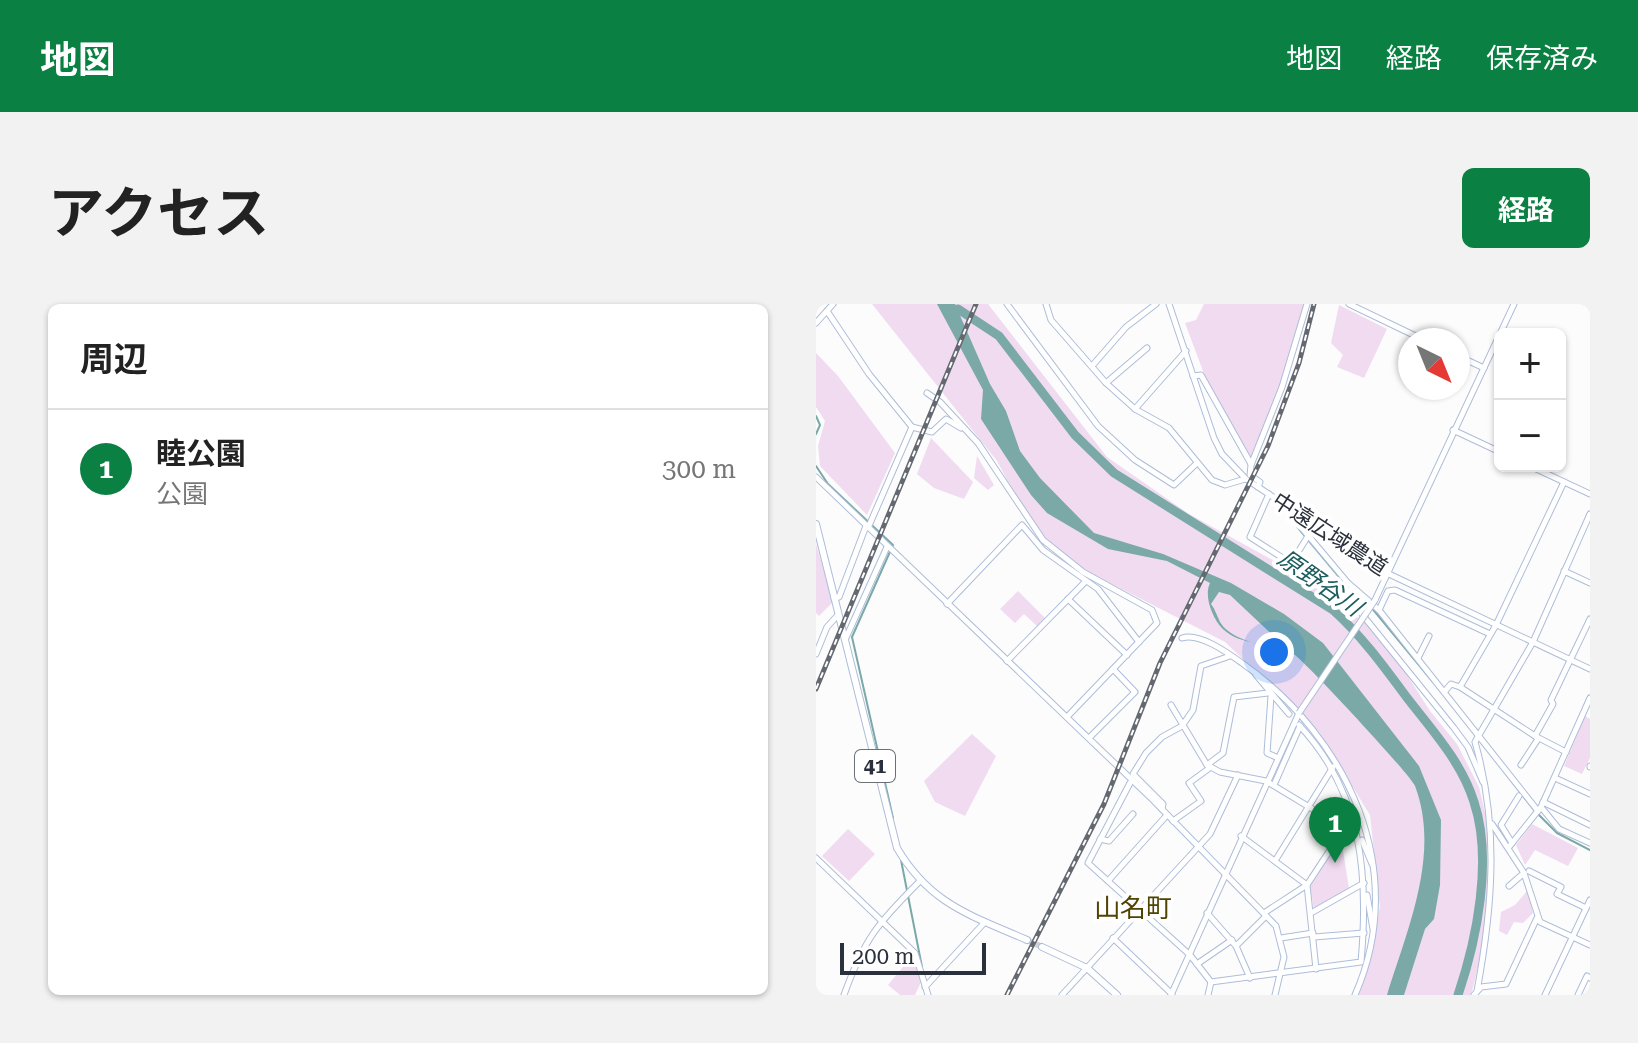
<!DOCTYPE html>
<html lang="ja">
<head>
<meta charset="utf-8">
<style>
  :root { --surface:#fff; --page:#f2f2f2; --text:#222; --muted:#767676; --line:#e0e0e0; --accent:#0b8043 }
  body { margin:0; font-family:"Roboto Serif","Noto Sans JP",serif; background:var(--page); color:var(--text) }
  .controls { position:absolute; right:24px; top:24px; display:grid; overflow:hidden; border-radius:12px; box-shadow:0 2px 6px #0004 }
  .controls button { width:72px; height:72px; display:grid; place-items:center; padding:0; border:0; border-bottom:2px solid var(--line); background:var(--surface); color:var(--text); font:40px sans-serif }
  .compass { position:absolute; left:582px; top:24px; width:72px; height:72px; border-radius:50%; background:var(--surface); box-shadow:0 2px 6px #0004; rotate:137deg }
  .scale { position:absolute; left:24px; bottom:20px; width:146px; box-sizing:border-box; padding-left:8px; border:4px solid #2b313c; border-top:0; font-size:22px; line-height:28px; white-space:nowrap; color:#2b313c; -webkit-text-stroke:6px #fff; paint-order:stroke }
  .you { position:absolute; left:458px; top:348px; width:28px; height:28px; margin:-20px; border:6px solid #fff; border-radius:50%; background:#1a73e8; box-shadow:0 0 0 12px #1a73e833 }
  .badge { display:grid; place-items:center; width:52px; height:52px; border-radius:50%; background:var(--accent); color:#fff; font-size:26px; font-weight:700 }
  .pin { position:absolute; translate:-50% -66px; filter:drop-shadow(0 2px 4px #0008) }
  .pin::after { content:''; position:absolute; top:42px; width:28px; height:24px; background:inherit; clip-path:polygon(0 0,100% 0,50% 100%) }
  .list { margin:0; padding:0; list-style:none }
  h2 { display:flex; justify-content:space-between; align-items:center; height:104px; margin:0; padding:0 32px; font-size:34px }
  h2 small { font-size:26px; font-weight:400; color:var(--muted) }
  .list li { display:grid; grid-template-columns:52px 1fr auto; gap:24px; align-items:center; box-sizing:border-box; height:120px; padding:0 32px; border-top:2px solid var(--line) }
  .list b { display:block; font-size:30px; white-space:nowrap }
  .list p { margin:0; font-size:26px; white-space:nowrap; color:var(--muted) }
  .list em { font-size:26px; font-style:normal; color:var(--muted) }
  .map { position:relative; flex:none; width:774px; height:691px; overflow:hidden; border-radius:12px }
  header { display:flex; align-items:center; gap:48px; box-sizing:border-box; height:112px; padding:0 40px; background:var(--accent); color:#fff }
  header strong { font-size:38px }
  nav { display:flex; gap:44px; margin-inline-start:auto; font-size:28px }
  .intro { display:flex; align-items:center; justify-content:space-between; box-sizing:border-box; height:192px; padding:0 48px }
  h1 { margin:0; font-size:56px }
  .button { padding:20px 36px; border-radius:12px; background:var(--accent); color:#fff; font-size:28px; font-weight:700 }
  main { display:flex; gap:48px; padding:0 48px }
  aside { flex:1; background:var(--surface); border-radius:12px; box-shadow:0 2px 6px #0004 }
  .map>svg:first-child { display:block }
  .green { fill:#f0dbf0 }
  .water { fill:#7aa9a8; fill-rule:evenodd }
  .lines { fill:none; stroke-linecap:round; stroke-linejoin:round }
  .stream { stroke:#7aa9a8; stroke-width:2 }
  .river { stroke:#7aa9a8; stroke-width:9 }
  .major-tunnel { stroke:#d2d3d6; stroke-width:6; stroke-dasharray:6 3; stroke-linecap:butt }
  .minor-casing { stroke:#adbdd9; stroke-width:7 }
  .major-casing { stroke:#adbdd9; stroke-width:8 }
  .minor { stroke:#fff; stroke-width:5 }
  .major { stroke:#fff; stroke-width:6 }
  .rail-casing { stroke:#646971; stroke-width:5 }
  .rail { stroke:#fff; stroke-width:2; stroke-dasharray:6; stroke-linecap:butt }
  .minor-bridge-casing { stroke:#adbdd9; stroke-width:7; stroke-linecap:butt }
  .minor-bridge { stroke:#fff; stroke-width:5 }
  .labels { text-anchor:middle; dominant-baseline:central; stroke-width:8; stroke-linejoin:round; paint-order:stroke }
  .shield { fill:#fff; stroke:#6b6f76; stroke-width:2 }
  .shield-label { font-size:20px; font-weight:bold; fill:#2b313c }
  .street-label { font-size:22px; fill:#2b313c; stroke:#fff }
  .water-label { font-size:24px; font-style:italic; fill:#1c5d5d; stroke:#fff }
  .quarter-label { font-size:26px; fill:#514300; stroke:#fff }
</style>
</head>
<body>
<header>
<strong>地図</strong>
<nav><a>地図</a><a>経路</a><a>保存済み</a></nav>
</header>
<div class="intro"><h1>アクセス</h1><a class="button">経路</a></div>
<main>
<aside>
<h2>周辺<small></small></h2>
<ul class="list">
<li><span class="badge">1</span><div><b>睦公園</b><p>公園</p></div><em>300 m</em></li>
</ul>
</aside>
<div class="map">
<svg width="774" height="691" viewBox="0 0 774 691">
  <rect width="100%" height="100%" fill="#fcfcfc"/>
  <g class="green">
    <path d="M56,0h116l119,153 82,57 109,60 83,60 49,77 27,33 22,43 9,38 3,43 -9,83 -11,44h-112l21,-88 -10,-92 -51,-83 -94,-90 -150,-77 -30,-28 -27,-37 -21,-39z"/>
    <path d="M388,0h102l-35,110 -20,43 -45,-78 -21,-56 11,-3z"/>
    <path d="M523,1l48,24 -23,49 -27,-11 6,-12 -12,-12z"/>
    <path d="M0,49l22,23 57,77 -28,62 -47,-49 -2,-20 7,-25 -9,-14z"/>
    <path d="M115,134l42,44 -9,17 -30,-11 -17,-14z"/>
    <path d="M161,152l17,29 -6,5 -14,-12z"/>
    <path d="M0,240l17,58 -14,14 -3,-3z"/>
    <path d="M202,287l27,27 -8,8 -13,-12 -9,9 -15,-14z"/>
    <path d="M769,412l5,3v39l-8,16 -18,-8z"/>
    <path d="M156,430l24,22 -31,60 -30,-14 -11,-21z"/>
    <path d="M716,520l46,24 -10,18 -33,-16 -10,15 -9,-20z"/>
    <path d="M32,525l27,25 -26,27 -27,-25z"/>
    <path d="M525,535l8,49 -35,21 -4,-22z"/>
    <path d="M711,587l6,22 -10,10 -9,-1 -7,13 -8,-4 2,-19 14,-7z"/>
    <path d="M96,652l9,26 -6,13h-15l-12,-10z"/>
  </g>
  <path class="water" d="M121,0h18l35,80 16,27 14,40 20,27 54,55 69,21 68,29 53,31 39,29 96,123 22,54 -1,65 -6,34 -9,10 -21,66h-17c20,-65 54,-141 28,-209 -5,-12 -106,-120 -120,-131 -23,-18 -67,-2 -83,-43 -4,-9 -6,-21 -2,-29l-43,-22 -59,-12 -61,-36 -16,-18 -50,-76 2,-29zM403,288l11,3 51,48c-16,7 -52,-5 -61,-21 -3,-6 -5,-13 -9,-18z"/>
  <g class="lines">
    <g class="stream">
      <path d="M0,112l4,9 -4,9"/>
      <path d="M0,162l12,18 65,61 -41,92 41,181"/>
      <path d="M473,213l56,67"/>
      <path d="M555,303l62,75"/>
      <path d="M666,439l52,67"/>
      <path d="M723,511l18,18 33,17"/>
      <path d="M85,556l21,107"/>
    </g>
    <path class="river" d="M142,5l41,27 76,99 39,38 219,137c29,26 52,58 75,89 25,32 54,64 66,103 19,57 3,137 -16,193"/>
    <path class="major-tunnel" d="M211,636l15,7"/>
    <g class="minor-casing">
      <g id="minor">
        <path d="M191,0l91,122 37,34 39,25 23,-22"/>
        <path d="M230,0l5,16 55,63 29,26 34,19 43,52 13,5 20,-6"/>
        <path d="M353,0l45,134 8,16 24,25 143,95 201,95"/>
        <path d="M533,0l75,36"/>
        <path d="M11,7l42,63 43,53 -44,101"/>
        <path d="M0,19l17,-19"/>
        <path d="M642,52l26,12"/>
        <path d="M276,62l34,-39 30,-23"/>
        <path d="M377,72l8,-1 50,89"/>
        <path d="M290,79l41,-35"/>
        <path d="M111,89l13,9 38,41 65,97 40,32 69,38 5,13 -90,94"/>
        <path d="M319,105l51,-58"/>
        <path d="M96,123l20,5 14,-13 15,9"/>
        <path d="M637,126l47,22"/>
        <path d="M714,162l60,28"/>
        <path d="M0,173l337,323 123,126 8,31 -9,38"/>
        <path d="M442,183l2,-5 -10,-7 1,-10 31,-78 25,-83"/>
        <path d="M453,190l-19,43 103,66 101,125 14,19 15,35"/>
        <path d="M491,215l-6,8 47,56 31,27 159,201"/>
        <path d="M492,232l-13,21 19,17"/>
        <path d="M748,267l26,12"/>
        <path d="M519,284l22,3"/>
        <path d="M18,294l5,-1 27,-71"/>
        <path d="M252,295l59,56"/>
        <path d="M559,296l139,-296"/>
        <path d="M131,300l75,-79 21,25 55,39 41,53"/>
        <path d="M563,306l9,-19 7,-1 95,44"/>
        <path d="M366,334c17,-6 46,15 60,25 106,75 168,207 113,332"/>
        <path d="M29,336l42,-93"/>
        <path d="M0,350l11,-27 11,-12"/>
        <path d="M602,354l11,-22"/>
        <path d="M191,357l78,-79"/>
        <path d="M440,371l33,39"/>
        <path d="M644,383l75,49 18,-32 -2,-4 39,-81"/>
        <path d="M629,387l6,-7 9,3 36,-62 68,-143"/>
        <path d="M455,392l-4,57 9,4"/>
        <path d="M355,401l36,60 13,7 46,9 78,47"/>
        <path d="M719,432l31,16"/>
        <path d="M273,434l46,-46 -22,-23"/>
        <path d="M391,461l16,-12 11,-56 34,-4"/>
        <path d="M705,461l17,-26"/>
        <path d="M774,462v1"/>
        <path d="M739,474l35,16"/>
        <path d="M314,479l-42,80 102,92 21,27"/>
        <path d="M458,481l26,-59"/>
        <path d="M727,498l47,23"/>
        <path d="M725,503l18,22 31,14"/>
        <path d="M346,505l1,-5 -30,-30 13,-21 16,-16 20,-11 11,-16 8,-44 29,-10"/>
        <path d="M357,517l28,-20 -12,-18 22,-16"/>
        <path d="M676,520l32,49 16,49 50,23"/>
        <path d="M425,532l66,49 9,84"/>
        <path d="M284,535l9,2 24,-27"/>
        <path d="M546,536l10,24"/>
        <path d="M696,539l-11,-18 18,-29"/>
        <path d="M693,543l32,-40 49,-109"/>
        <path d="M0,554l99,95 13,42"/>
        <path d="M459,557l58,-94"/>
        <path d="M713,567l32,16 -4,7 29,14"/>
        <path d="M292,577l59,-66"/>
        <path d="M693,582l15,-13"/>
        <path d="M551,591l6,34"/>
        <path d="M391,609l29,33 14,32"/>
        <path d="M448,609l43,-28 46,-70"/>
        <path d="M495,609l53,-30"/>
        <path d="M498,633l50,-4"/>
        <path d="M297,634l59,56"/>
        <path d="M465,634l32,-5"/>
        <path d="M420,642l30,-30"/>
        <path d="M381,660l35,-24"/>
        <path d="M395,678l150,-20c8,-88 1,-170 -62,-237"/>
        <path d="M109,683l60,-65"/>
        <path d="M661,687c16,-86 22,-165 -2,-249l58,-100 57,-128"/>
        <path d="M28,691c20,-56 34,-72 75,-113"/>
        <path d="M246,691l148,-161 28,-59"/>
        <path d="M355,691l128,-282"/>
        <path d="M392,691l3,-13"/>
        <path d="M658,691l7,-8 25,-3 31,-66"/>
        <path d="M729,691l45,-95"/>
        <path d="M762,691l9,-19 3,2"/>
      </g>
    </g>
    <g class="major-casing">
      <g id="major">
        <path d="M0,220l81,324c33,56 73,67 130,92"/>
        <path d="M226,643l45,21 30,27"/>
      </g>
    </g>
    <use href="#minor" class="minor"/>
    <use href="#major" class="major"/>
    <g class="rail-casing">
      <g id="rail">
        <path d="M0,385l160,-385"/>
        <path d="M191,691l97,-191 56,-141 108,-217 31,-83 15,-59"/>
      </g>
    </g>
    <use href="#rail" class="rail"/>
    <g class="minor-bridge-casing">
      <path id="minor-bridge" d="M483,409l76,-113"/>
    </g>
    <use href="#minor-bridge" class="minor-bridge"/>
  </g>
  <g class="labels">
    <rect class="shield" x="39" y="446" width="40" height="32" rx="6"/>
    <g class="shield-label">
      <text x="59" y="462">41</text>
    </g>
    <g class="street-label">
      <text transform="translate(514 230) rotate(33)">中遠広域農道</text>
    </g>
    <g class="water-label">
      <text transform="translate(504 279) rotate(35)">原野谷川</text>
    </g>
    <g class="quarter-label">
      <text x="317" y="604">山名町</text>
    </g>
  </g>
</svg>
<div class="controls">
<button>+</button>
<button>−</button>
</div>
<svg class="compass" viewBox="-18 -18 36 36"><path d="M0-13l5 13h-10z" fill="#e53935"/><path d="M0 13l5-13h-10z" fill="#767676"/></svg>
<div class="scale">200 m</div>
<div class="you"></div>
<div class="pin badge" style="left:519px;top:559px">1</div>
</div>
</main>
</body>
</html>
